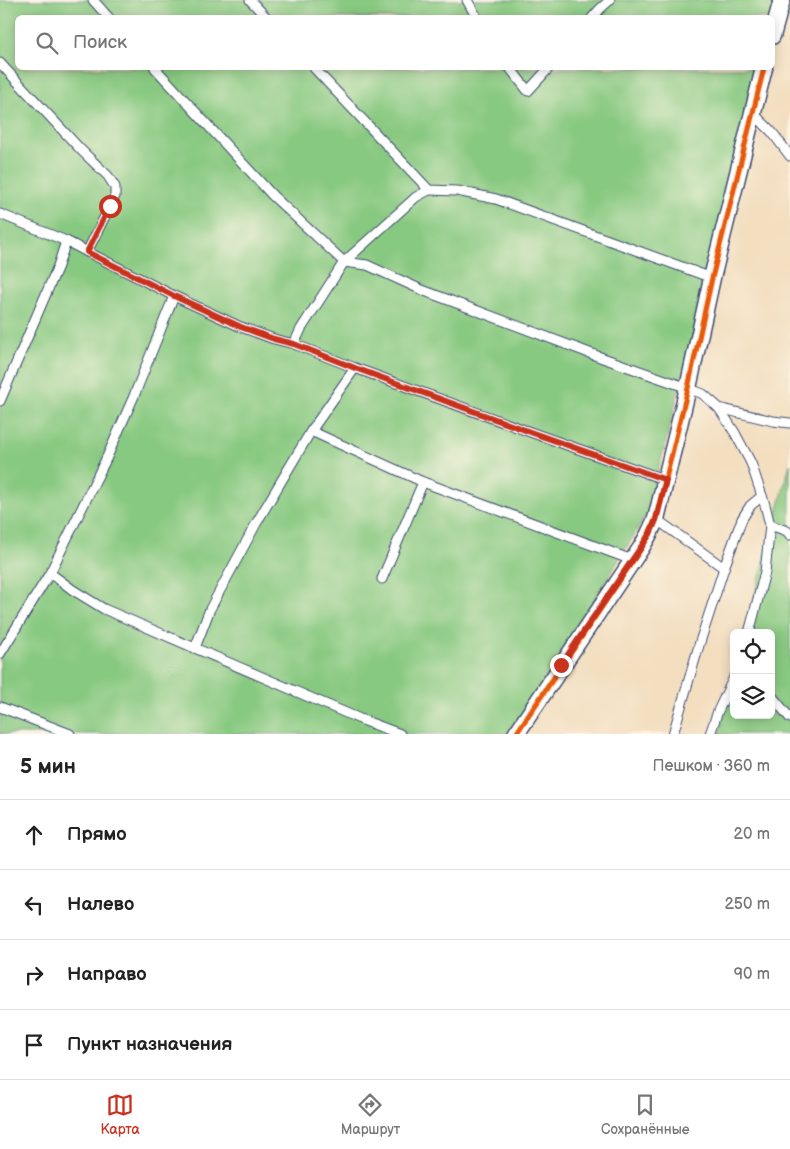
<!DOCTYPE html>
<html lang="ru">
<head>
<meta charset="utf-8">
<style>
  :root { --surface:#fff; --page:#f2f2f2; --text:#222; --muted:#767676; --line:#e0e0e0; --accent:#c8321e }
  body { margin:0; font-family:"Balsamiq Sans",sans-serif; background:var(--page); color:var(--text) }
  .controls { position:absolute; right:15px; bottom:15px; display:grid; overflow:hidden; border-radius:8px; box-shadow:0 2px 12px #0003 }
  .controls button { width:45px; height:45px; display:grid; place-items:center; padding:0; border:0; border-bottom:1px solid var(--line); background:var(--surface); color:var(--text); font:25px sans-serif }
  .stop { position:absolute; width:15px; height:15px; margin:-11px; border:4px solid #c8321e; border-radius:50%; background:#fff }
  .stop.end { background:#c8321e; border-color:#fff; box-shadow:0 1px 5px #0008 }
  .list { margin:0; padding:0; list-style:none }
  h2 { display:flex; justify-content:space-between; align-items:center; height:65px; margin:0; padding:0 20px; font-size:21px }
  h2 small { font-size:16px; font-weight:400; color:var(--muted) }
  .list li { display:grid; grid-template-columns:32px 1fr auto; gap:15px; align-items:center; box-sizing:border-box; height:70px; padding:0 20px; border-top:1px solid var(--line) }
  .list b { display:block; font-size:19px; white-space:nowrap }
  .list em { font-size:16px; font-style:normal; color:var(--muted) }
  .icon { flex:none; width:28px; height:28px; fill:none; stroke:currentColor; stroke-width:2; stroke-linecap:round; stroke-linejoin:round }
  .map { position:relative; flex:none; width:790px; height:734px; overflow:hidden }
  .search { position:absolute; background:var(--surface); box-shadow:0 2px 12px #0003; left:15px; right:15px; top:15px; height:55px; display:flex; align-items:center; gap:12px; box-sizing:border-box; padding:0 18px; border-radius:8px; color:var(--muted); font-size:19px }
  .sheet { height:345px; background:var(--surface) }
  nav { display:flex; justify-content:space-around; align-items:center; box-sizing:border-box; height:70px; border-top:1px solid var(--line); background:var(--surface); font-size:14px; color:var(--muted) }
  nav a { display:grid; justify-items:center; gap:2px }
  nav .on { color:var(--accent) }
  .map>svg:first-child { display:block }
  .garden { fill:#88c981; stroke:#527c70 }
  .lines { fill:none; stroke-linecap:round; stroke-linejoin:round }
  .lane-casing { stroke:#3b496d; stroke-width:11 }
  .street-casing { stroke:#3b496d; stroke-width:19 }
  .lane { stroke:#fff; stroke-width:9 }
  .street { stroke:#fff; stroke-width:16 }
  .cycleway-casing { stroke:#fcf5e5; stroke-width:8 }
  .cycleway { stroke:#e8590c; stroke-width:5 }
  .route { stroke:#c8321e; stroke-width:6 }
</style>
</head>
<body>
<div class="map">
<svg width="790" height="734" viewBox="0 0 790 734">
  <rect width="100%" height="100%" fill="#fcf5e5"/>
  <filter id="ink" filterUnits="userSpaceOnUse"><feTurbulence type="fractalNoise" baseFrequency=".02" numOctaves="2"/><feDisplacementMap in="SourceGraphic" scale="10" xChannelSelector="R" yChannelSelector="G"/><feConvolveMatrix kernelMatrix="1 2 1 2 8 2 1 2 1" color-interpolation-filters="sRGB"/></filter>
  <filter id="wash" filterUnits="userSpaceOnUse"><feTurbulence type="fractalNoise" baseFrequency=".0096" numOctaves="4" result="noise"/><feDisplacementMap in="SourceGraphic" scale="20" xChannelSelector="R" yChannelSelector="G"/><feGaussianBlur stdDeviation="1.12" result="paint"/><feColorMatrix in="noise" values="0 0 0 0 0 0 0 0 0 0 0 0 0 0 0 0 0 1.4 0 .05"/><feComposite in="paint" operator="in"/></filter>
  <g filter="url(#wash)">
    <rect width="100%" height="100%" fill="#f3dec0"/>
    <g class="garden">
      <path d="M0,0h780l-8,18h-754v50h744l-115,446 -136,220h-511z"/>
      <path d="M790,464v270h-71l15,-57v38h37v-82h-26z"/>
    </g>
  </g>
  <g filter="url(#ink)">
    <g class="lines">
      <g class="lane-casing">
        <g id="lane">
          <path d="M93,0l16,18"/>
          <path d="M250,0l17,18"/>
          <path d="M467,0l10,18"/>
          <path d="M592,18l8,-9 10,-9"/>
          <path d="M0,63l81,87 27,26 7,11v9l-28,56"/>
          <path d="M155,68l118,128 71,66 23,3 55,25 178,67 88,31 15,6 16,14 54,13 17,2"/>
          <path d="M314,68l115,122 28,1 39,8 216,79"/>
          <path d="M510,68l18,23 21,-23"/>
          <path d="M753,113l19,19 18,24"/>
          <path d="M0,214l66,27 108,55 67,31 33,12 20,5 61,24 178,65 133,47"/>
          <path d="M294,344l7,-15 43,-67 72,-65 13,-7"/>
          <path d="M0,401l58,-135 8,-25"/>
          <path d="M719,408l16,25 16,30 14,42 5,20 -5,47 -16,61"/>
          <path d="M311,431l112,51 209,78"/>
          <path d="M656,519l68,49"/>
          <path d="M770,525l17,6 3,4"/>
          <path d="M50,573l23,17 31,19 256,110 40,15"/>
          <path d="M382,579l41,-97"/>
          <path d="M195,648l15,-39 47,-87 54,-91 44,-63"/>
          <path d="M0,654l50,-81 57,-116 27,-61 40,-100"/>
          <path d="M771,695l19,23"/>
          <path d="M0,707l70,27"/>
          <path d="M673,734l27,-92 24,-74 18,-49 8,-13 12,-10"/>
          <path d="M710,734l8,-23 16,-34"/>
        </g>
      </g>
      <g class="street-casing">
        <g id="street">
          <path d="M772,36l10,-36"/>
          <path d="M516,734l125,-186 8,-14 7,-15 32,-131 24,-110 52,-210"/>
        </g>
      </g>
      <use href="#lane" class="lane"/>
      <use href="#street" class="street"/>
      <g class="cycleway-casing">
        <path id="cycleway" d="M516,734l125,-186 8,-14 7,-15 32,-131 24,-110 52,-210"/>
      </g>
      <use href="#cycleway" class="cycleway"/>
    </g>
  </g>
  <g class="lines" filter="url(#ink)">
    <path class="route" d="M110,206l-23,46 87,44 67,31 33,12 20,5 61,24 178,65 133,47 -10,40 -6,14 -89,131"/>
  </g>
</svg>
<div class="controls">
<button><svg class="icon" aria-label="locate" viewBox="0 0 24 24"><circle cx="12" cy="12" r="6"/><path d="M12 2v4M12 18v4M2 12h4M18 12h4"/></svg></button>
<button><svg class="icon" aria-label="layers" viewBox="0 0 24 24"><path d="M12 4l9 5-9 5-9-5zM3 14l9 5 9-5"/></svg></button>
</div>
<div class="stop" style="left:110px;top:206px"></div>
<div class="stop end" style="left:561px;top:665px"></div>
<div class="search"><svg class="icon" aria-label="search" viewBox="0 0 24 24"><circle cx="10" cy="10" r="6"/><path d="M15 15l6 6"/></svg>Поиск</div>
</div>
<section class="sheet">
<h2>5 мин<small>Пешком · 360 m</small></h2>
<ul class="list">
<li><svg class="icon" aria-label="ahead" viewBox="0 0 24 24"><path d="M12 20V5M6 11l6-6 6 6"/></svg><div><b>Прямо</b></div><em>20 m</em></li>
<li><svg class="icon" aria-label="left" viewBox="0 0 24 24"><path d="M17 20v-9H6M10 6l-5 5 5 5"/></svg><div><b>Налево</b></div><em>250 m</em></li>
<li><svg class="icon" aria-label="right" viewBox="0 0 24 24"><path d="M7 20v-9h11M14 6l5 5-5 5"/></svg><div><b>Направо</b></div><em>90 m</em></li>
<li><svg class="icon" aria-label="arrive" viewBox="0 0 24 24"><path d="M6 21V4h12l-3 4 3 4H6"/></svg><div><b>Пункт назначения</b></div></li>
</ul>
</section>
<nav>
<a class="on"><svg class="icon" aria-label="map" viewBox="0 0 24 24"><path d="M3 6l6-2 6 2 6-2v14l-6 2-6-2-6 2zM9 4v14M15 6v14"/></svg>Карта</a>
<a><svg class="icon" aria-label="directions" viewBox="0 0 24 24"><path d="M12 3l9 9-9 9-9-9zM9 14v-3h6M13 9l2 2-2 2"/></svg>Маршрут</a>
<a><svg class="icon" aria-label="saved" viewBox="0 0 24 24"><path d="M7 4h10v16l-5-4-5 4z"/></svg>Сохранённые</a>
</nav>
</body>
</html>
